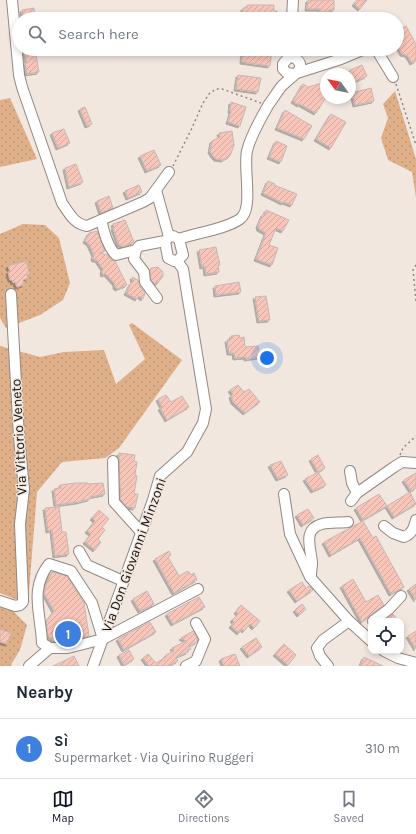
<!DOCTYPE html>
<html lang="en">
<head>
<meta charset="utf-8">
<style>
  :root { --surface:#fff; --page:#f2f2f3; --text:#1f2937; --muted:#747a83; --line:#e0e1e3; --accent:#111827 }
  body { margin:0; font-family:Karla,sans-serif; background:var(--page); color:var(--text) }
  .controls { position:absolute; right:12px; bottom:12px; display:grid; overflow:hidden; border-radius:8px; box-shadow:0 2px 6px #0003 }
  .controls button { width:36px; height:36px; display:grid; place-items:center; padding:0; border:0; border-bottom:1px solid var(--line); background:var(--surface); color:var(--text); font:20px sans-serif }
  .compass { position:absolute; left:320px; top:68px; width:36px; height:36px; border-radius:50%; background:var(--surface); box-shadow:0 2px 6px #0003; rotate:303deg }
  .you { position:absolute; left:267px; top:358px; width:14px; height:14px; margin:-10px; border:3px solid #fff; border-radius:50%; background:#1a73e8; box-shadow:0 0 0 6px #1a73e833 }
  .badge { display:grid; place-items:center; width:26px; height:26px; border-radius:50%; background:var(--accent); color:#fff; font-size:13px; font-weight:700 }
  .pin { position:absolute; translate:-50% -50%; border:2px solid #fff; box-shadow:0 1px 4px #0006 }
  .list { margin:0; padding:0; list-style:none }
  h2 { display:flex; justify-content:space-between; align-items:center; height:52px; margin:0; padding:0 16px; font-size:17px }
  h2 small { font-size:13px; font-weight:400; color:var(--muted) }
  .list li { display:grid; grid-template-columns:26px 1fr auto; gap:12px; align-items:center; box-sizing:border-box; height:60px; padding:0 16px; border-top:1px solid var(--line) }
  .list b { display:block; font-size:15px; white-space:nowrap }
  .list p { margin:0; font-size:13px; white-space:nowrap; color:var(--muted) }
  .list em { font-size:13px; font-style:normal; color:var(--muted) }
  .icon { flex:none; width:22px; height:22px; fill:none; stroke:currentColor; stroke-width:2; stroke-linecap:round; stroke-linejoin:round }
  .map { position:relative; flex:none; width:416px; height:666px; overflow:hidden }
  .search { position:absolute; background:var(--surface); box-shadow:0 2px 6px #0003; left:12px; right:12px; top:12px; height:44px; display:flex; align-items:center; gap:10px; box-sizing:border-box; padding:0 14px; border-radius:22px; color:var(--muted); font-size:15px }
  .sheet { height:112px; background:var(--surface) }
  nav { display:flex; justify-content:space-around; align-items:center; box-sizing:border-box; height:56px; border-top:1px solid var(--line); background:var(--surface); font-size:11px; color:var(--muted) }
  nav a { display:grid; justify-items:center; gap:2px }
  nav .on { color:var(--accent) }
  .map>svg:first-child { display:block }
  .grass { fill:url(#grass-dots) }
  .building { fill:url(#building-hatch); stroke:#c4b7b4; filter:url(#shadow) }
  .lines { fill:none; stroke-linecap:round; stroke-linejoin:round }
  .minor-casing { stroke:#928881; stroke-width:12 }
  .path { stroke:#8f8882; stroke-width:1.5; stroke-dasharray:2 3; stroke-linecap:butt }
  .minor { stroke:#fff; stroke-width:10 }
  .labels { text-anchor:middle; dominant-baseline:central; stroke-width:3; stroke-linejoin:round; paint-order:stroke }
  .street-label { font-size:14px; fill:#181512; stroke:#f2e7df }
</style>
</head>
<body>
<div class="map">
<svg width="416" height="666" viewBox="0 0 416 666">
  <defs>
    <pattern id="grass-dots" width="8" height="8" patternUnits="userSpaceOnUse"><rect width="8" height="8" fill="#deaf88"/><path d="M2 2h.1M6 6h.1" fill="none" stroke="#be9674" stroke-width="1.8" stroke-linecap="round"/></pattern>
    <pattern id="building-hatch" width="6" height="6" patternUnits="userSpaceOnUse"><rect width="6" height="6" fill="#f9c5b9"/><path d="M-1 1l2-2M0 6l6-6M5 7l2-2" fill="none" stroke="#d5a89e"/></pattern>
    <filter id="shadow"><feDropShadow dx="-2" dy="2" stdDeviation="0" flood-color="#0004"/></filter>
  </defs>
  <rect width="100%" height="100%" fill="#f2e7df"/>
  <g class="grass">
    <path d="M395,91l21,68v39l-4,-26 -24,-12 -7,-22 7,-20 -5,-14z"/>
    <path d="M10,98l27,61 -37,8v-67z"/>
    <path d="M23,224l22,1 14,13 11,45 -7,17 -23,15 -34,13 -6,-10v-84z"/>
    <path d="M132,323l50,37 -63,88 -14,10 -43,4 -25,30 -9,112 -28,-11v-247l40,11 24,-5 40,-2 12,34 29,-25 -16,-34z"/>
    <path d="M0,605l11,4 16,16 -7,25 -8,13 -1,3h-11z"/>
  </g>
  <g class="building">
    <path d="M308,0h26v10h-5v2h-9v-3h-13z"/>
    <path d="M357,0h10l-7,9 -6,-5z"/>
    <path d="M247,5h27v6h3v8h-34v-11h4z"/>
    <path d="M34,8l1,11h-12l-1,-9z"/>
    <path d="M406,26l10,18v17l-4,2 -5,-8 -5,-1 -5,-10v-13z"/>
    <path d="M24,49h11l4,23 -12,2 -2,-11h2z"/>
    <path d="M243,49h29l-2,17 -28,-4z"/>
    <path d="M362,65l5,11 -17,8v-14z"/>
    <path d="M238,75l23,3 -3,14 -22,-3z"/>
    <path d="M326,82v12l-3,1 2,4 -9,14 -16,-9 -1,1 -6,-4 10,-17 5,3z"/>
    <path d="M371,88l3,13 -19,4 -3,-12z"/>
    <path d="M231,102l15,5 -6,19 -12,-4 3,-10 -1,-1z"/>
    <path d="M85,107l7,17 -5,2 -7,-17z"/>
    <path d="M285,110l27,16 -8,13 -27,-11z"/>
    <path d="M331,114l15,8 -15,26 -15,-9z"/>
    <path d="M64,129l6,14 -12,5 -6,-15z"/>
    <path d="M232,131l2,14 -4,11 -7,4 -7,-1 -3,-3 -3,-5 2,-10 8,-4 -1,-4z"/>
    <path d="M276,141l11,5 -6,16 -12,-5z"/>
    <path d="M154,150l7,15 -14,6 -7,-15z"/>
    <path d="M76,164l7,18 -14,5 -4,-19z"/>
    <path d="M268,181l7,3 -1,1 23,9 -5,11 -8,-3 -1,1 -20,-10z"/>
    <path d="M139,185l3,7 -14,6 -3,-7z"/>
    <path d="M109,196l4,12 -12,5 -4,-12z"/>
    <path d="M266,210l23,10 -6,11 -7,-3 -7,17 9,3 -6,17 -16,-6 10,-26 -7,-4 -1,-3 5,-12 2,1z"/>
    <path d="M125,220l9,22 -12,5 -1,-2h-2l-6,-17 1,-1 -1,-3z"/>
    <path d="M97,231l8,20 -6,2 9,2 3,5 4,1 12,24 -10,4 -2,-2v-3l-9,-10 -3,1 -1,-3 1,-3 -6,-9h-3l-1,-2 1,-3 -5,-11 -4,-3 4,-8z"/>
    <path d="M216,247l4,18h-2l1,7 -13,2 -1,-8 -3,1 -3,-17z"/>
    <path d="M26,261l4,13 -3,1 1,3 -5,2 1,5 -7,2 -2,-5 -2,1 -1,-3h-2l-2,-8 2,-1 -2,-5z"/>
    <path d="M158,267l5,5v4l-5,7h-4l-3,-3 -1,-11h1v-1z"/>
    <path d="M132,277l6,3 2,6 5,7 -2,6 -4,-3 -2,3 -11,-6 5,-10 2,-1z"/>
    <path d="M239,282l2,10 -25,3 -1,-9z"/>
    <path d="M266,296l4,24 -11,1 -4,-24z"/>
    <path d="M239,335l1,3 4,-1 1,10 13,-1 2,11 -14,2v-2l-11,1 -1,-5h-5l-2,-13 5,-1 -1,-3z"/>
    <path d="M238,385l6,7 5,-3 11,13 -15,11 -12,-11 -2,-6 2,-2 -3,-4z"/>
    <path d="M166,395l5,7 11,-6 7,11 -22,13 -7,-12 2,-1 -4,-8z"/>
    <path d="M119,453l16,2 -1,6 3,1 -2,13 2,1 -3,18h4l-3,14 -8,-1 -7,-8 1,-11h-1z"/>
    <path d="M318,455l7,13 -7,4 -7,-13z"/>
    <path d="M281,461l7,14 -10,4 -8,-14z"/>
    <path d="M318,472l8,13 -13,6 -8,-12z"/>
    <path d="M416,473v15l-5,3 -7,-11z"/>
    <path d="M75,483h13v1l15,-1 2,11 -15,3v2l-12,3 -22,3 -2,-16 7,-1 -1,-3z"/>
    <path d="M410,492l6,12 -22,13 -7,-11z"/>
    <path d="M379,494l8,12 -24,14 -7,-12z"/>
    <path d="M59,507l3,25h4l3,22 -14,2 -3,-26 -4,1 -3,-23z"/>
    <path d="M308,509l6,9 -11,7 -6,-10z"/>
    <path d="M99,510l10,9 -7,8 3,3 -7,9 3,3 -6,8 -10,-8 6,-8 -4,-3 8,-10 -3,-3z"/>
    <path d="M363,521l10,17 3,-2 28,51 -13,7 -31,-56 -29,17 -7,-13z"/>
    <path d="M169,551l2,4 -3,2 11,19 9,-5 3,4 3,-2 3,7 -23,13 -19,-34z"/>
    <path d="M52,572l15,4 17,27 5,33 -22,6h-11l-4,-2 -4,-5 -2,-13 8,-11 -10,-18 2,-8z"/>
    <path d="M353,579l13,23 12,-7 6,10 -22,17 -20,-36z"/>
    <path d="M302,582l4,6 3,-2 4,4 -16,11 -8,-11z"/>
    <path d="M416,584v16l-7,-11z"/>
    <path d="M147,591l7,13 -14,7 -7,-12z"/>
    <path d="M199,597l6,10 -32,17 -6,-10z"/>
    <path d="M302,604l4,5 -7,6 -4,-5z"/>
    <path d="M241,605l19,16 -6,7 -4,-4 -6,7 -2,-2 -3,4 -8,-7 3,-4 -2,-2 6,-6 -2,-2z"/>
    <path d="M393,614l5,7h-14z"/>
    <path d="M150,622l6,10 -32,18 -6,-11z"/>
    <path d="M0,629l11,4 -4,11 -7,-2z"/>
    <path d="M193,631l5,8 -1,3 -8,4 2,3 -4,1 1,2 -12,5 2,4 -10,5h-19l-6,-8 5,-4 8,9 10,-6v-2l8,-4 -2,-3 14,-7 -5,-3z"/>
    <path d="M416,631v18l-8,-13z"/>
    <path d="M256,638l6,9 -13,9 -7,-9z"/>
    <path d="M284,644l12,11 -8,10 -13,-11z"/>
    <path d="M129,650l5,9 -10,6 -5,-10z"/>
    <path d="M235,654l5,12h-16l-3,-7z"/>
    <path d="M74,656l5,10h-26z"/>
    <path d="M364,657l19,9h-23z"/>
  </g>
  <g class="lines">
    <g class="minor-casing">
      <g id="minor">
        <path d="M12,0l7,75 3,12 40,116c7,10 12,21 25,23l56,-24 7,-4 19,-26"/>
        <path d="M292,19l1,-19"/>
        <path d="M376,49l17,28"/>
        <path d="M297,73l44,-14 24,-10"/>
        <path d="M156,190l13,47"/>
        <path d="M101,220c3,11 6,26 15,35l20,-5"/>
        <path d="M179,239c17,-6 47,-10 61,-20 14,-10 3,-50 7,-68 3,-13 15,-35 22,-47 4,-5 8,-12 12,-17 4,-5 15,-12 18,-17 4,-8 -4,-14 -11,-12l-5,6v5l4,4 7,1"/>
        <path d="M165,241l3,17 6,3h3"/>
        <path d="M177,261l6,-6 -4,-16"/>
        <path d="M157,298l-12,-16 -1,-10 -10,-13 2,-9 3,-4 26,-5 4,-4 4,-1 6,3"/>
        <path d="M113,461l1,41 27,30"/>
        <path d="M350,471l2,12 5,10"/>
        <path d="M284,494l6,40 20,43 39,44 22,20"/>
        <path d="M351,501l6,-8 37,-26 8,-5 14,1"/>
        <path d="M384,526l9,7 11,4c8,-3 10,-9 12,-17"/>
        <path d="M79,551l8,14 36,16"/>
        <path d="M311,575c0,-4 1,-8 1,-12 -1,-15 -10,-34 10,-39 8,-2 18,-1 26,-2"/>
        <path d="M0,601l15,5 5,-1 3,-3v-5l-3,-73 4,-35 -5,-52 -8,-143"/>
        <path d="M373,621l16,-12 12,-13"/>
        <path d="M50,648l-8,-5c-1,-29 -13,-54 7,-79l22,7 21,32 11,36"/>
        <path d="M384,651l14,7 18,5"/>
        <path d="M29,666l21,-18h18l35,-9 95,-50"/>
        <path d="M93,666l60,-166 7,-24 27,-24 16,-29 3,-14 -23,-140 -6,-8"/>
        <path d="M186,666l10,-5 9,-22 -9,-16"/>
        <path d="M328,666l-8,-10 -3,-8 6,-8 26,-19"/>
      </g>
    </g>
    <g class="path">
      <path d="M396,84l20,61"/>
      <path d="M173,166l18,-36 12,-27 6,-9 7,-5h6l39,14"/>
      <path d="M416,265l-3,4 3,33"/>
      <path d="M400,455l3,-7 13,-12"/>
    </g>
    <use href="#minor" class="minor"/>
  </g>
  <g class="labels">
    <g class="street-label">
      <text transform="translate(19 437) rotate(-93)">Via Vittorio Veneto</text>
      <text transform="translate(134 555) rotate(-70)">Via Don Giovanni Minzoni</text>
    </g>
  </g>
</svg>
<div class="controls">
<button><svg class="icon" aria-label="locate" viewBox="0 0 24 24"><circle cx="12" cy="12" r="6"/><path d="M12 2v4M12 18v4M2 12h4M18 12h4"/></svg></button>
</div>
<svg class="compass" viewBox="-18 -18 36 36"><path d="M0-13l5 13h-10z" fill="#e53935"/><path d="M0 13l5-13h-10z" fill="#747a83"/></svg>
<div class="you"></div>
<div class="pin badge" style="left:68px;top:634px;background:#3f7fe0">1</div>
<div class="search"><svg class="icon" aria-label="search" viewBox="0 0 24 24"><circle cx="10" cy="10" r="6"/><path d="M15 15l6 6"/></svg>Search here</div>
</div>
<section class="sheet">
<h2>Nearby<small></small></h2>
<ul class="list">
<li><span class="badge" style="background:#3f7fe0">1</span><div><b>Sì</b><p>Supermarket · Via Quirino Ruggeri</p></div><em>310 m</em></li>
</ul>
</section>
<nav>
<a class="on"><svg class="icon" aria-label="map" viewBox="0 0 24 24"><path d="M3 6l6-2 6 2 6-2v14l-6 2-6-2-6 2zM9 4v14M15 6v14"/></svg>Map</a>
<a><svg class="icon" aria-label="directions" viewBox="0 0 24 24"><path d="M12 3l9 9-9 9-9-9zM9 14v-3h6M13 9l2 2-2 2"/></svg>Directions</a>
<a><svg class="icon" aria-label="saved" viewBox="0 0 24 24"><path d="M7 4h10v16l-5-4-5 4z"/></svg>Saved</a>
</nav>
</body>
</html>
